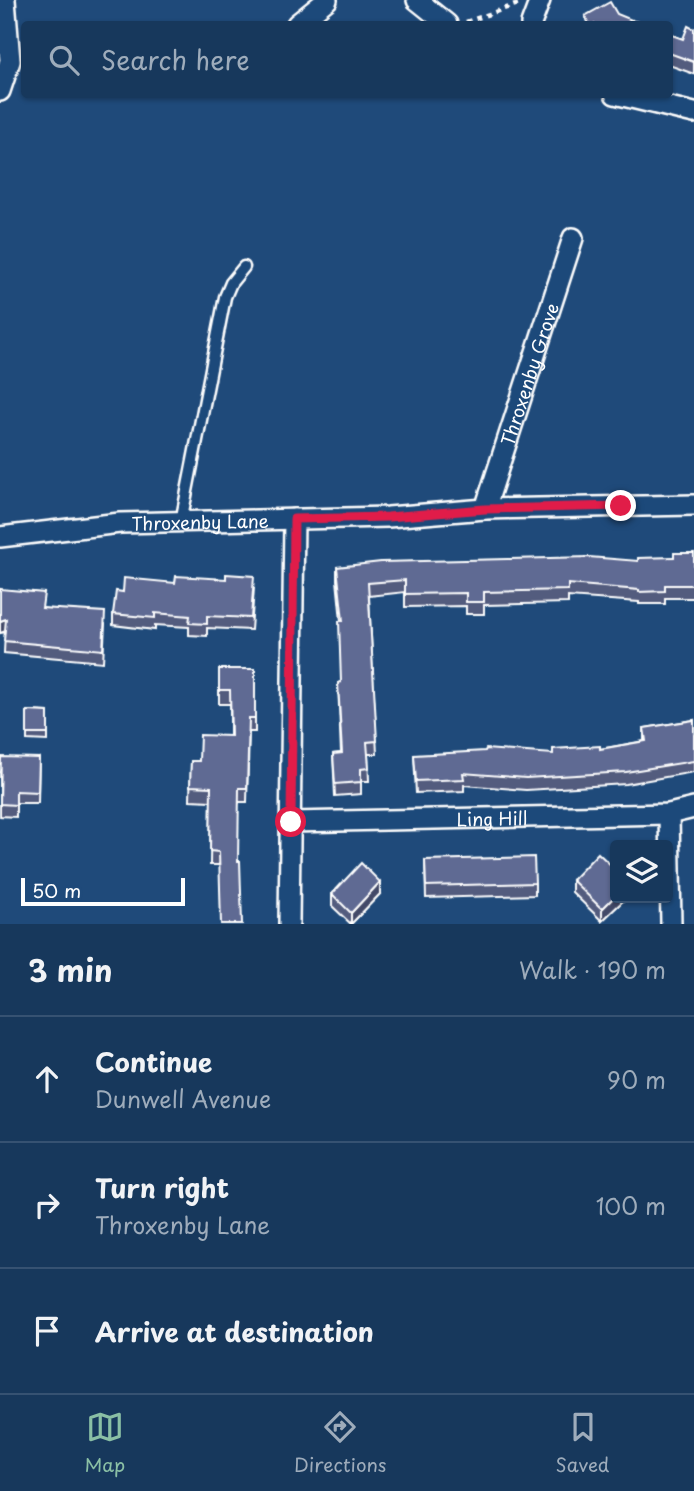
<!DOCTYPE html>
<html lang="en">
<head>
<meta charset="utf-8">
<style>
  :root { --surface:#17385c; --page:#244365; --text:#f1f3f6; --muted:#9eacbb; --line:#365272; --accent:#8abfa5 }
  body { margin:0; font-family:"Playpen Sans",sans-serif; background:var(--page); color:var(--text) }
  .controls { position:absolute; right:21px; bottom:21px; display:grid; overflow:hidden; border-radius:7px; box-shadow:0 2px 5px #0004 }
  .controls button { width:63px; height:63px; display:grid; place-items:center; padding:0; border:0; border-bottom:2px solid var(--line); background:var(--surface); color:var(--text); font:35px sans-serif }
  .scale { position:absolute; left:21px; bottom:18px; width:164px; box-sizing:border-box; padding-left:7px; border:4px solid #fff; border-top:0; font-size:19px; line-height:24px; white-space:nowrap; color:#fff; -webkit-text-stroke:5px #1f4a7a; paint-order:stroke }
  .stop { position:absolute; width:21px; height:21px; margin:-16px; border:5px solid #e11d48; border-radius:50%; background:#fff }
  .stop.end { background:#e11d48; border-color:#fff; box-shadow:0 2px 7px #0008 }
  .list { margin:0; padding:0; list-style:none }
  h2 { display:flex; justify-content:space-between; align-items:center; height:91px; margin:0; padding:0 28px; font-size:30px }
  h2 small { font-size:23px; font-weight:400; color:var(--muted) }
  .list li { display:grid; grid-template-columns:46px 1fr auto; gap:21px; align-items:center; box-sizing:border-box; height:126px; padding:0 28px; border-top:2px solid var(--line) }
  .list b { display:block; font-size:26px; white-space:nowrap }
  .list p { margin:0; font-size:23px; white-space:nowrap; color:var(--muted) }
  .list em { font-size:23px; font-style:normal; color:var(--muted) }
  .icon { flex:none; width:38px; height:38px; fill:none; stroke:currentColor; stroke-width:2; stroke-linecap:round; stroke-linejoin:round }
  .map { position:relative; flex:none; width:694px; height:924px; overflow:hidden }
  .search { position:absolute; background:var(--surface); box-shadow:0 2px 5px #0004; left:21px; right:21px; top:21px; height:77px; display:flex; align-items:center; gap:18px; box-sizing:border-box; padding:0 24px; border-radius:7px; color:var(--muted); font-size:26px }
  .sheet { height:469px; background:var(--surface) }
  nav { display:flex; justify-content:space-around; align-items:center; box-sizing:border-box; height:98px; border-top:2px solid var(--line); background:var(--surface); font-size:19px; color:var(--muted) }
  nav a { display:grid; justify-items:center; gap:4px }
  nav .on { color:var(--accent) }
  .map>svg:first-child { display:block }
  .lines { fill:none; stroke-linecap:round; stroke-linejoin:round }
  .lane-casing { stroke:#fff; stroke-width:15 }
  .street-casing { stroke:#fff; stroke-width:24 }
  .path { stroke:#fff; stroke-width:4.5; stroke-dasharray:5 5; stroke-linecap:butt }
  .lane { stroke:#1f4a7a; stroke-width:10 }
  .street { stroke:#1f4a7a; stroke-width:19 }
  .wall { fill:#525b7e; stroke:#fff; stroke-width:2 }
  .shaded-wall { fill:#424a67; stroke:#fff; stroke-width:2 }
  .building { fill:#5f6a93; stroke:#fff; stroke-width:2 }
  .route { stroke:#e11d48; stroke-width:9 }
  .labels { text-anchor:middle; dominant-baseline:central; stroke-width:5; stroke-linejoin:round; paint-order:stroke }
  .street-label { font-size:18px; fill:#fff; stroke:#1f4a7a }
</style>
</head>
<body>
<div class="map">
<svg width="694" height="924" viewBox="0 0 694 924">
  <rect width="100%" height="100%" fill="#1f4a7a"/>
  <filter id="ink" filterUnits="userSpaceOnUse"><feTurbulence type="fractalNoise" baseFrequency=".0143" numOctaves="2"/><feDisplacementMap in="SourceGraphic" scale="14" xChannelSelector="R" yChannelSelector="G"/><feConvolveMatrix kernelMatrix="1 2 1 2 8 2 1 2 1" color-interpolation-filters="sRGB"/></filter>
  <g filter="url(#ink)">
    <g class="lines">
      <g class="lane-casing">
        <path id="lane" d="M181,522l44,-225 6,-14 13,-16"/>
      </g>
      <g class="street-casing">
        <g id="street">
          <path d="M417,0l30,24"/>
          <path d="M297,24l30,-24"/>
          <path d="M531,24l9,-24"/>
          <path d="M0,91l10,-30 -5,-61"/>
          <path d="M615,94l79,19"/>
          <path id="s1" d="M485,509l88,-271"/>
          <path id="s2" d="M0,537l120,-14 268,-6 97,-8 209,-4"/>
          <path d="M669,814l2,110"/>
          <path id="s3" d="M291,822l378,-8 25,-6"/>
          <path d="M289,924l5,-405"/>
        </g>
      </g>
      <path class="path" d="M466,22l52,-18"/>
      <use href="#lane" class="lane"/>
      <use href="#street" class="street"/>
    </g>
    <g class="wall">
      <path d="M694,29v45l-25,-9v-31l14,5z"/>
      <path d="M694,553v45h-29v6h-26v-2l-71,-5v6l-84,2v9h-18v-8l-61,1v-15l-36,4 8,158h-9l1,27h-8v13l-26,2 -2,-42 8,-1 -3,-70 3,-1v-61l-4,-41v-13l301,-6 36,-4z"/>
      <path d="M175,583l79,5 -3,42 -44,-2v8l-18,-1v-8l-34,-2v5l-42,-5v-11l10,-22z"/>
      <path d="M0,589l43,19 62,16 -2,38 -99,-9 1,-21 -5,1z"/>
      <path d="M219,669h36v63h-6l-2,70h-8l-20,63h-9l1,-64 -21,-1 1,-39h8l31,-25v-32h-11z"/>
      <path d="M27,711l21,1v29l-21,-1z"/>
      <path d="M694,720v52l-68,12 -100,6 -62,-5v6l-48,2 -2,-38 139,-1 47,-5 44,-8v-13z"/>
      <path d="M39,758l-1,45h-22v14l-16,-1v-44z"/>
      <path d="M425,860l110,23v12l-109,3z"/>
      <path d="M572,880l43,18h11l-24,23 -30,-29z"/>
      <path d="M332,894h48l-29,30 -19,-18z"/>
    </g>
    <g class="shaded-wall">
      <path d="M632,20v4h-8z"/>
      <path d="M6,619v12l-6,2v-12z"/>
      <path d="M380,882v12l-29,30v-11z"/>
      <path d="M615,896v2h11l-24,23v-12z"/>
    </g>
    <g class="building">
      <path d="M610,2l7,12 15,6 -8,4h-35l-4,-8z"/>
      <path d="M635,21l10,3h-12z"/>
      <path d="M688,26l6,3v33l-25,-9v-19l14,5z"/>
      <path d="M674,553h20v32h-29v6l-26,1v-2l-71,-6v6l-84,2v10h-18v-9l-61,1v-14l-37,3 9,158 -10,1 2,26 -8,1v13l-26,2 -2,-30 9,-1 -4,-70 3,-1 -2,-61h4l-6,-54 44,-5 208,-5 49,4v-3l36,-1z"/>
      <path d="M226,574l28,2 -3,42 -44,-2v8l-18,-1 1,-7 -35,-3v5l-42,-4 3,-23 7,1 1,-14 51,5 1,-7 50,3z"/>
      <path d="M0,589l44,4 -2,15 63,4 -2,38 -99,-9 2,-22 -6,2z"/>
      <path d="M219,669h36v49h-6l-2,70h-8l-1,73h2l2,63h-21l-2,-72 -9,-1 1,-64 -21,-1 1,-25h8l1,-26 31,1 -1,-46h-11z"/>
      <path d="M27,711l21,1v22h-21z"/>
      <path d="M694,720v41l-68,11 -100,6 -63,-5 1,6 -48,2 -2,-26 71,-4 1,-2 67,5v-5l47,-3v3l46,-8 -2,-13z"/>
      <path d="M1,757l38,1 -1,34 -22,-1v14l-16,-1z"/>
      <path d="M598,853l17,16v27l-13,13 -30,-29z"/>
      <path d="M534,857l1,26 -109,3 -1,-26z"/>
      <path d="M361,863l19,19 -29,31 -19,-19z"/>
    </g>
  </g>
  <g class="lines" filter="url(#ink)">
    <path class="route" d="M291,822l3,-303 94,-2 97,-8 136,-3"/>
  </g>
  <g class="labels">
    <g class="street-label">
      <text stroke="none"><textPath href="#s1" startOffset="142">Throxenby Grove</textPath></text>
      <text stroke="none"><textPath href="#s2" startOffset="201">Throxenby Lane</textPath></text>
      <text stroke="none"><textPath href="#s3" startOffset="201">Ling Hill</textPath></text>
    </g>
  </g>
</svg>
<div class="controls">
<button><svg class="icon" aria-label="layers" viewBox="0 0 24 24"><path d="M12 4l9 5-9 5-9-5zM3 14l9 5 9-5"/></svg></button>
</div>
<div class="scale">50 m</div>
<div class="stop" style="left:291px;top:822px"></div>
<div class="stop end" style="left:621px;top:506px"></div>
<div class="search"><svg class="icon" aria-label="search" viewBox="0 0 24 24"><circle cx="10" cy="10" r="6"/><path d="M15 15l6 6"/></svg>Search here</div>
</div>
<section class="sheet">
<h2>3 min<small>Walk · 190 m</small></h2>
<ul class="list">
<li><svg class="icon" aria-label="ahead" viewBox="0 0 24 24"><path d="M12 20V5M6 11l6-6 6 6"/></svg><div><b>Continue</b><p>Dunwell Avenue</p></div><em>90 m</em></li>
<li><svg class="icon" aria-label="right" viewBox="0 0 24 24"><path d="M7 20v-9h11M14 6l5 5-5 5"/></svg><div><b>Turn right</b><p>Throxenby Lane</p></div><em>100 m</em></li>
<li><svg class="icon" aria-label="arrive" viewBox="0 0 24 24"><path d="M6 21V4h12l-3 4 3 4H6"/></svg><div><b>Arrive at destination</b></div></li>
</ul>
</section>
<nav>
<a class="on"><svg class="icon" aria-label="map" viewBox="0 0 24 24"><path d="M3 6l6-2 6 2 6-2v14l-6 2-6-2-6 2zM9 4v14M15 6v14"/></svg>Map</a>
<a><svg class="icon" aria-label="directions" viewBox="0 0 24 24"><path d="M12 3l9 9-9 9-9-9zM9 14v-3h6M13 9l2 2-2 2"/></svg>Directions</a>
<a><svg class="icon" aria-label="saved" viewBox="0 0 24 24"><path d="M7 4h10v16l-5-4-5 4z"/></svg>Saved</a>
</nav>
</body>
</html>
